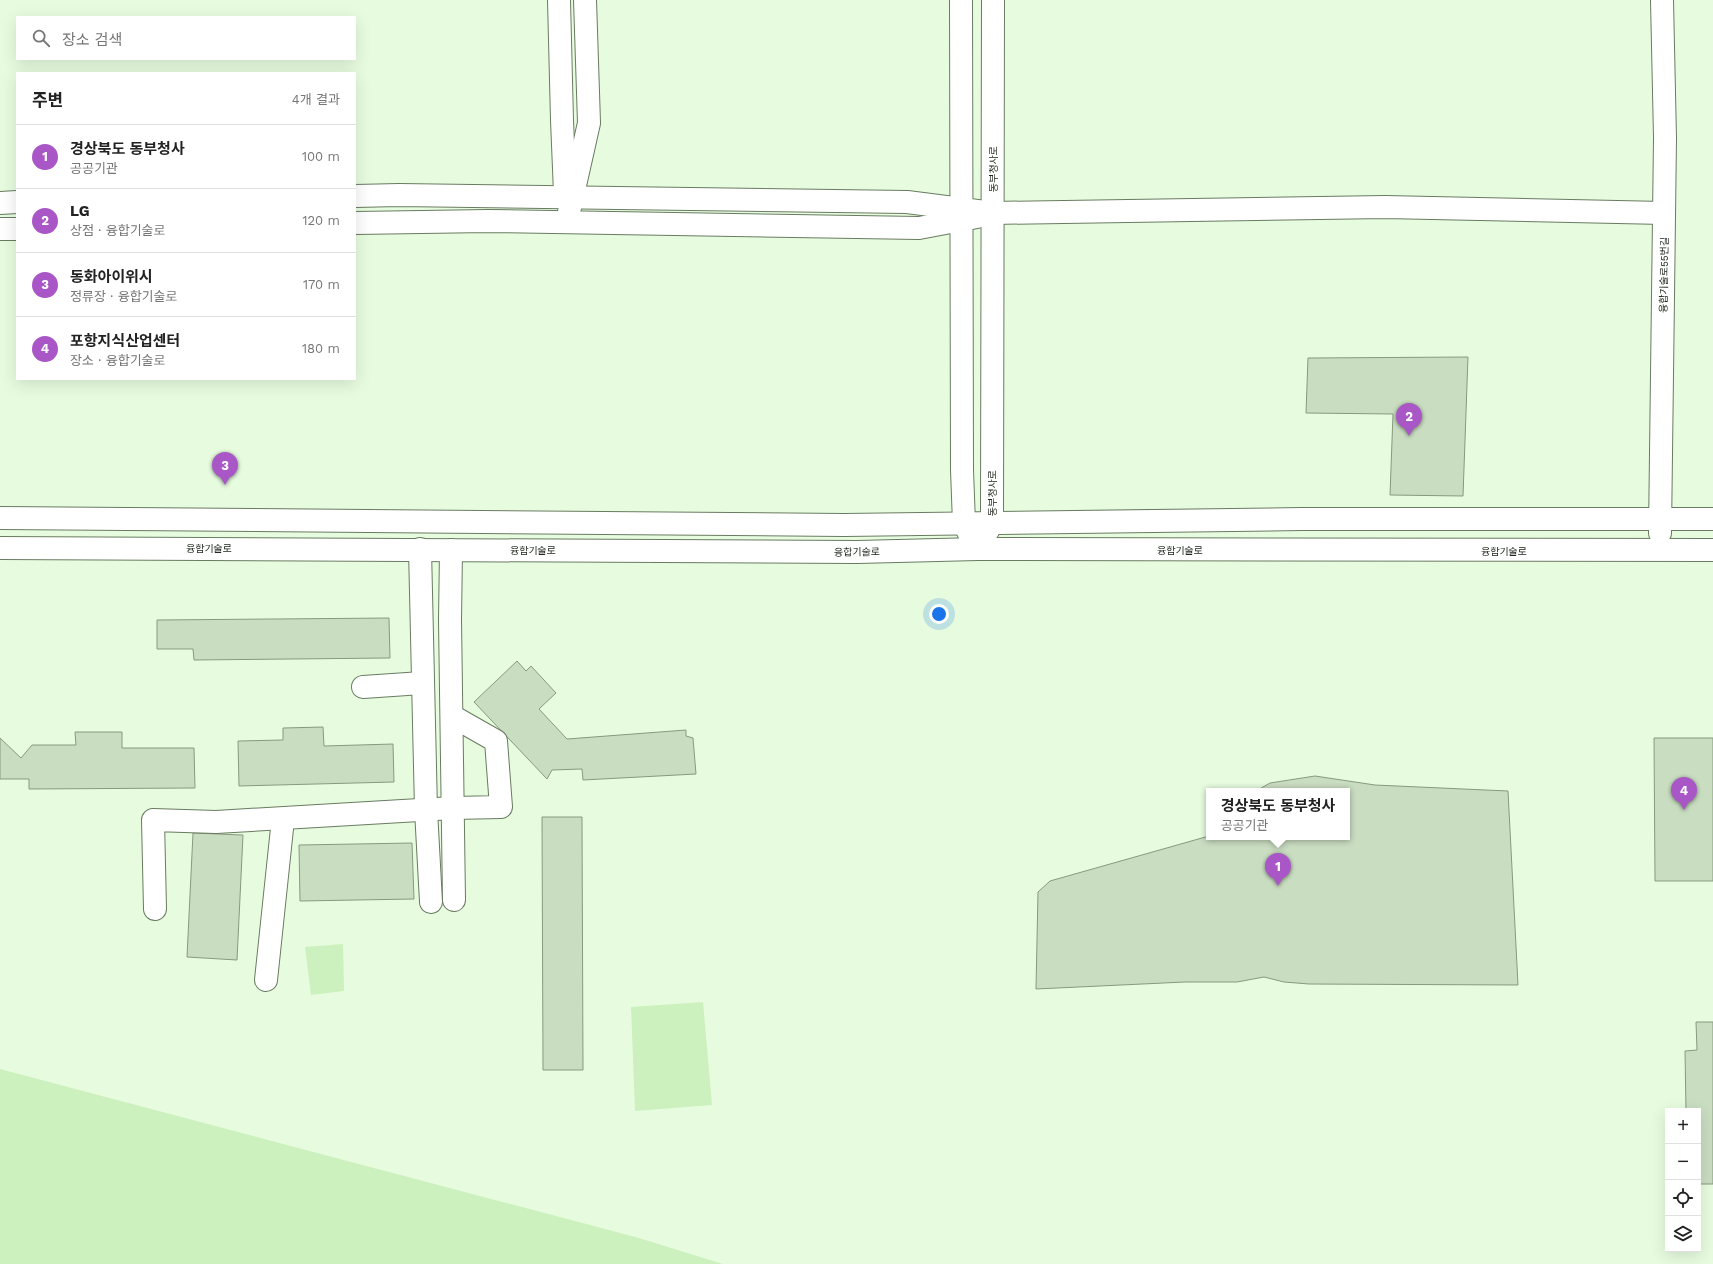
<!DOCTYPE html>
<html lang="ko">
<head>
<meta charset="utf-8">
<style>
  :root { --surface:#fff; --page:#f2f2f2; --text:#222; --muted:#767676; --line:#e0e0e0; --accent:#a956c6 }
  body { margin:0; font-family:"Work Sans","Noto Sans KR",sans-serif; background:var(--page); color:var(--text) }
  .controls { position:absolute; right:12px; bottom:12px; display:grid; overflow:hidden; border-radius:0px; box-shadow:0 4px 16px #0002 }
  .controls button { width:36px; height:36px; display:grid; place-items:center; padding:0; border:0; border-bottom:1px solid var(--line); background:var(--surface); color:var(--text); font:20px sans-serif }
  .you { position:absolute; left:939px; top:614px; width:14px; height:14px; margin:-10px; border:3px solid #fff; border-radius:50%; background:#1a73e8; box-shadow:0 0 0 6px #1a73e833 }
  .badge { display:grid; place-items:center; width:26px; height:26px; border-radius:50%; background:var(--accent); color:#fff; font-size:13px; font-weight:700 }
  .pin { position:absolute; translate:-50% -33px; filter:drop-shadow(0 1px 2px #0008) }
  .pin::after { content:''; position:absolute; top:21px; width:14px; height:12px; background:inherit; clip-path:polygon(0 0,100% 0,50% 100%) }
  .popup { position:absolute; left:1206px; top:788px; width:144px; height:52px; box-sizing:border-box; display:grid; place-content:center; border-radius:0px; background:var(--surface); filter:drop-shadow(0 1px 3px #0005); font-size:13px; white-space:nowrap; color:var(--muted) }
  .popup b { font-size:15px; color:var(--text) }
  .popup::after { content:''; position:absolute; left:50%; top:100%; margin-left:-8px; border:8px solid transparent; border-top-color:var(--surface) }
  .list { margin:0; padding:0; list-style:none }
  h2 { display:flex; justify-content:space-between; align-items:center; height:52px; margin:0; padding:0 16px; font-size:17px }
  h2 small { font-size:13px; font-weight:400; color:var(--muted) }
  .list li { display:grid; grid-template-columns:26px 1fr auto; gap:12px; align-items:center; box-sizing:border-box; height:64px; padding:0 16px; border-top:1px solid var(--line) }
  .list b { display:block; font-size:15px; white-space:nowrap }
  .list p { margin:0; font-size:13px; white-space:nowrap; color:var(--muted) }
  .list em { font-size:13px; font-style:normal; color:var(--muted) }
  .icon { flex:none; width:22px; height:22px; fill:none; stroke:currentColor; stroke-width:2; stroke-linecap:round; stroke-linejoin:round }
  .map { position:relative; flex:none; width:1713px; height:1264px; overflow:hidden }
  .search { position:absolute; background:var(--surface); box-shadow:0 4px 16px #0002; left:16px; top:16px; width:340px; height:44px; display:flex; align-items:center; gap:10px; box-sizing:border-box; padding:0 14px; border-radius:0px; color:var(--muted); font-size:15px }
  .panel { position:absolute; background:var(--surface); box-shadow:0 4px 16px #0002; left:16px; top:72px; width:340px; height:308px; border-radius:0px }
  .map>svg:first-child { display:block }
  .green { fill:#cdf0bf }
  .building { fill:#c9ddc1; stroke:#879a7f }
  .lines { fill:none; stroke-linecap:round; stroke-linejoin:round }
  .minor-casing { stroke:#697b61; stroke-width:24 }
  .minor { stroke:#fff; stroke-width:22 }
  .labels { text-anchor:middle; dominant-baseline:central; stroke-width:3.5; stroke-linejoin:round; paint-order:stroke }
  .street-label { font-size:10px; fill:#21291e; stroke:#fff }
</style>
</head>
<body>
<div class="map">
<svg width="1713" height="1264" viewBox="0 0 1713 1264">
  <rect width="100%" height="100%" fill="#e7fcdf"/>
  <g class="green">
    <path d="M343,944l1,47 -33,4 -6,-48z"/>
    <path d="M703,1002l9,103 -77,6 -4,-104z"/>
    <path d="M0,1069l639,169 84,26h-723z"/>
  </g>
  <g class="building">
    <path d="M1468,357l-5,139 -73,-1 3,-81 -87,-1 2,-55z"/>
    <path d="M389,618l1,40 -196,2 -1,-11h-36v-29z"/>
    <path d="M517,661l9,10 5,-5 25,27 -17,16 28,30 119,-9v6l7,2 3,36 -113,6 -1,-11 -30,1 -5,9 -73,-77z"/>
    <path d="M323,727l1,19 69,-2 1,38 -155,4 -1,-45 45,-1v-12z"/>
    <path d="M75,732h47v16h72l1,40 -166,1v-10h-29v-41l21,20 11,-13h44z"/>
    <path d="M1654,738h59v143h-58z"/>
    <path d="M1315,776l60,9 133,6 10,194 -209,-1 -25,-2 -20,-5 -27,5h-52l-149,7 2,-97 12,-11 159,-45 138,1v-46h-91l14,-8z"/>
    <path d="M542,817h40l1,253h-40z"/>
    <path d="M193,833l50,2 -6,125 -50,-3z"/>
    <path d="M412,843l2,56 -114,2 -1,-56z"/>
    <path d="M1696,1022h17v162h-15v-73h-12l-1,-60 12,-1z"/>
  </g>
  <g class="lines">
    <g class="minor-casing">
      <g id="minor">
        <path d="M559,0l3,120 3,73"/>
        <path d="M961,0l1,470 2,53 6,13"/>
        <path d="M355,196l44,-1 508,7 86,11 392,-6 279,6"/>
        <path d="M0,203l17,-1"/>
        <path d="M569,212l20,-89 -4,-123"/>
        <path d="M355,223l133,-2 431,7 58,-11"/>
        <path d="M0,229h17"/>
        <path d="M0,518l844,7 458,-6h411"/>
        <path d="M1660,533l5,-395 -3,-138"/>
        <path d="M985,536l7,-13 1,-523"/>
        <path d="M0,548l857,4 121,-3 735,1"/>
        <path d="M420,549l6,261 5,92"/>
        <path d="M451,550l-1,70 4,280"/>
        <path d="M363,687l59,-4"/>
        <path d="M155,909l-2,-89 63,2 237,-14 48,-1 -5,-66 -44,-25"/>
        <path d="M266,980l17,-161"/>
      </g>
    </g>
    <use href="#minor" class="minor"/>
  </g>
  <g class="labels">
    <g class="street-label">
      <text transform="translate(993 169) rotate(-90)">동부청사로</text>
      <text transform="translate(1664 275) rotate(-89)">융합기술로55번길</text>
      <text transform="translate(992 493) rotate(-90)">동부청사로</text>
      <text x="209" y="548">융합기술로</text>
      <text x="533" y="550">융합기술로</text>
      <text x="1180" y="550">융합기술로</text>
      <text x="1504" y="551">융합기술로</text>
      <text transform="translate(857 552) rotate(-1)">융합기술로</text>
    </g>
  </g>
</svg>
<div class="controls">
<button>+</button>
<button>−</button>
<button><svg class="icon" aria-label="locate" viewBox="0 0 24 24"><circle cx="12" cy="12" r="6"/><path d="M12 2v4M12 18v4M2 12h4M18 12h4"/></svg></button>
<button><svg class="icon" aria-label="layers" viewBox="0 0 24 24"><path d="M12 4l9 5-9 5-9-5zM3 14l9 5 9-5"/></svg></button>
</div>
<div class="you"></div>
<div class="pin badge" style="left:1278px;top:886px">1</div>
<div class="popup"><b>경상북도 동부청사</b>공공기관</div>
<div class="pin badge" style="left:1409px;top:436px">2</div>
<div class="pin badge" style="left:225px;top:485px">3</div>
<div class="pin badge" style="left:1684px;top:810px">4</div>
<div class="search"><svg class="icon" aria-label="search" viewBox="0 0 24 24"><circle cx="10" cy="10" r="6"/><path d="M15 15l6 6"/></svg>장소 검색</div>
<section class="panel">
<h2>주변<small>4개 결과</small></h2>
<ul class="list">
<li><span class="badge">1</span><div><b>경상북도 동부청사</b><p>공공기관</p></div><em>100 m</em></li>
<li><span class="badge">2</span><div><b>LG</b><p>상점 · 융합기술로</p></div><em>120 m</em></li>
<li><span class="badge">3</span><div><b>동화아이위시</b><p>정류장 · 융합기술로</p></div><em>170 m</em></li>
<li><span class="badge">4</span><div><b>포항지식산업센터</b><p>장소 · 융합기술로</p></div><em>180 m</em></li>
</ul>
</section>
</div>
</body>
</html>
